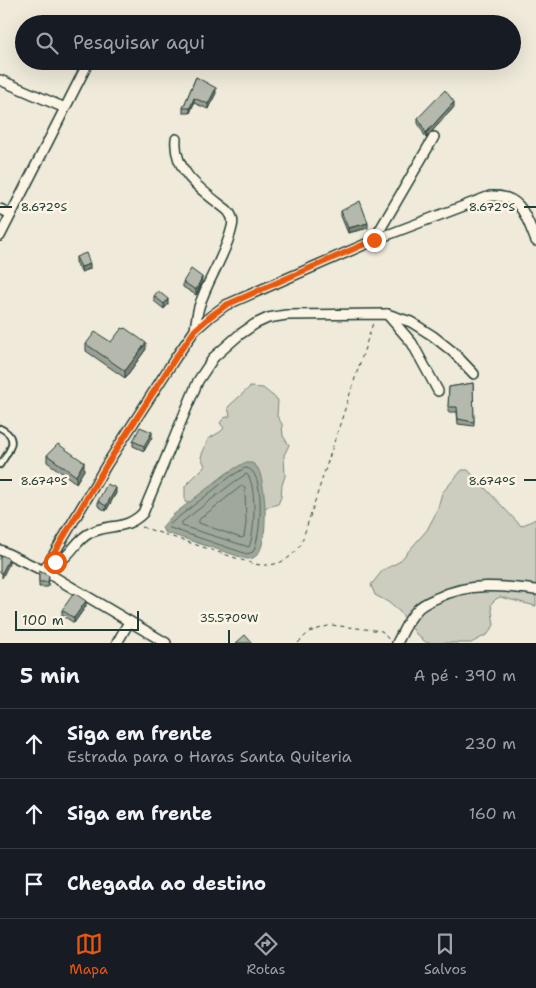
<!DOCTYPE html>
<html lang="pt">
<head>
<meta charset="utf-8">
<style>
  :root { --surface:#171b24; --page:#242831; --text:#f1f3f6; --muted:#9ea1a6; --line:#363941; --accent:#ea580c }
  body { margin:0; font-family:"Shantell Sans",sans-serif; background:var(--page); color:var(--text) }
  .scale { position:absolute; left:15px; bottom:12px; width:124px; box-sizing:border-box; padding-left:5px; border:2px solid #1f3d34; border-top:0; font-size:14px; line-height:18px; white-space:nowrap; color:#1f3d34; -webkit-text-stroke:4px #fcf5e5; paint-order:stroke }
  .stop { position:absolute; width:15px; height:15px; margin:-11px; border:4px solid #ea580c; border-radius:50%; background:#fff }
  .stop.end { background:#ea580c; border-color:#fff; box-shadow:0 1px 5px #0008 }
  .list { margin:0; padding:0; list-style:none }
  h2 { display:flex; justify-content:space-between; align-items:center; height:65px; margin:0; padding:0 20px; font-size:21px }
  h2 small { font-size:16px; font-weight:400; color:var(--muted) }
  .list li { display:grid; grid-template-columns:32px 1fr auto; gap:15px; align-items:center; box-sizing:border-box; height:70px; padding:0 20px; border-top:1px solid var(--line) }
  .list b { display:block; font-size:19px; white-space:nowrap }
  .list p { margin:0; font-size:16px; white-space:nowrap; color:var(--muted) }
  .list em { font-size:16px; font-style:normal; color:var(--muted) }
  .icon { flex:none; width:28px; height:28px; fill:none; stroke:currentColor; stroke-width:2; stroke-linecap:round; stroke-linejoin:round }
  .map { position:relative; flex:none; width:536px; height:643px; overflow:hidden }
  .search { position:absolute; background:var(--surface); box-shadow:0 5px 20px #0002; left:15px; right:15px; top:15px; height:55px; display:flex; align-items:center; gap:12px; box-sizing:border-box; padding:0 18px; border-radius:28px; color:var(--muted); font-size:19px }
  .sheet { height:275px; background:var(--surface) }
  nav { display:flex; justify-content:space-around; align-items:center; box-sizing:border-box; height:70px; border-top:1px solid var(--line); background:var(--surface); font-size:14px; color:var(--muted) }
  nav a { display:grid; justify-items:center; gap:2px }
  nav .on { color:var(--accent) }
  .map>svg:first-child { display:block }
  .green { fill:#cccdbf; stroke:#76857a }
  .water { fill:#9fa89a; stroke:#6c7d71 }
  .lines { fill:none; stroke-linecap:round; stroke-linejoin:round }
  .shore { stroke:#52685d; stroke-width:1 }
  .service-casing { stroke:#1f3d34; stroke-width:8 }
  .minor-casing { stroke:#1f3d34; stroke-width:12 }
  .path { stroke:#1f3d34; stroke-width:1; stroke-dasharray:4 4; stroke-linecap:butt }
  .service { stroke:#fcf5e5; stroke-width:4.5 }
  .minor { stroke:#fcf5e5; stroke-width:9 }
  .wall { fill:#9c9f95; stroke:#1f3d34 }
  .shaded-wall { fill:#7f8279; stroke:#1f3d34 }
  .building { fill:#b5b9ad; stroke:#1f3d34 }
  .route { stroke:#ea580c; stroke-width:6 }
  .ticks { fill:none; stroke:#1f3d34; stroke-width:2 }
  .ticks-label { font-size:12px; text-anchor:middle; fill:#1f3d34; stroke:#fcf5e5; stroke-width:5; stroke-linejoin:round; paint-order:stroke }
</style>
</head>
<body>
<div class="map">
<svg width="536" height="643" viewBox="0 0 536 643">
  <rect width="100%" height="100%" fill="#efeada"/>
  <filter id="ink" filterUnits="userSpaceOnUse"><feTurbulence type="fractalNoise" baseFrequency=".02" numOctaves="2"/><feDisplacementMap in="SourceGraphic" scale="10" xChannelSelector="R" yChannelSelector="G"/><feConvolveMatrix kernelMatrix="1 2 1 2 8 2 1 2 1" color-interpolation-filters="sRGB"/></filter>
  <g filter="url(#ink)">
    <g class="green">
      <path d="M250,387l13,1 15,12 -1,16 5,8 1,12 6,9 -5,10 1,21 -3,9 -1,12 -3,7 -20,6 -45,-25 -23,18 -5,-1v-16l20,-20 -4,-9 7,-18 12,-7 4,-4 -4,-5 4,-5 6,-2 -2,-9z"/>
      <path d="M462,470h6l53,56 15,-7v87l-36,-9 -4,2 -5,5 3,21 -6,9 -17,9h-44l-10,-8 -17,-23 -12,-10 -13,-7 -4,-10 12,-15 16,-8 28,-32 10,-19 5,-18z"/>
    </g>
    <path class="water" d="M244,463h8c3,2 6,4 7,8 7,16 10,71 -2,84 -3,3 -6,4 -10,4l-83,-27 -2,-5 11,-12 54,-42z"/>
    <g class="lines">
      <g class="shore">
        <path d="M245,468c22,-1 16,70 8,84l-6,2 -77,-26 -1,-3 7,-6 54,-42z"/>
        <path d="M247,474c10,10 8,60 2,73l-67,-21v-4l52,-40z"/>
        <path d="M242,486l3,2 1,35 -2,14 -3,1 -42,-15v-3z"/>
      </g>
      <g class="service-casing">
        <path id="service" d="M0,428c21,10 9,23 0,37"/>
      </g>
      <g class="minor-casing">
        <g id="minor">
          <path d="M0,80l65,28"/>
          <path d="M176,139c-3,33 27,52 51,71 5,5 7,10 5,17 -6,28 -25,53 -33,80 -2,7 -3,15 -4,23"/>
          <path d="M0,209l11,5"/>
          <path d="M0,236l89,-175"/>
          <path d="M374,240l60,-103"/>
          <path d="M387,314l25,29 26,48"/>
          <path d="M0,550l44,21 122,72"/>
          <path d="M47,565c6,-2 13,-4 18,-8 9,-8 14,-19 25,-24 20,-10 35,-2 53,-20l55,-132 16,-24 25,-22 16,-11 13,-6 18,-3 101,-1 24,8 22,14 20,16 21,22"/>
          <path d="M44,571l63,-107 69,-107 19,-27 16,-14 15,-11 156,-68 108,-41c32,-2 36,21 46,45"/>
          <path d="M117,643l12,-21"/>
          <path d="M397,643c6,-11 11,-24 20,-33 5,-6 13,-9 20,-12 32,-16 65,-12 99,-8"/>
        </g>
      </g>
      <g class="path">
        <path d="M142,527l112,37c21,4 36,-3 47,-20l72,-221"/>
        <path d="M298,643l11,-11 22,-7 51,6 7,9"/>
      </g>
      <use href="#service" class="service"/>
      <use href="#minor" class="minor"/>
    </g>
    <g class="wall">
      <rect x="358" y="61" width="9" height="6"/>
      <path d="M196,77l20,16 -8,16 -14,-6 -4,10h-7v-5z"/>
      <path d="M454,107l-28,31 -8,-15v-5z"/>
      <path d="M341,211l27,17 -20,5 -7,-17z"/>
      <path d="M76,257l14,12 -9,3 -5,-10z"/>
      <path d="M183,282h19l-6,13 -13,-8z"/>
      <path d="M154,296l14,8 -4,5 -10,-8z"/>
      <path d="M111,342l35,7 -21,29 -39,-27v-7z"/>
      <path d="M473,383l1,43 -16,-2 -1,-12h-9l1,-25z"/>
      <path d="M152,437l-8,14 -11,-5v-5z"/>
      <path d="M47,455l37,15 -8,13 -29,-21z"/>
      <path d="M116,493l-10,18 -8,-5v-5z"/>
      <path d="M39,571l10,5 -1,11h-9z"/>
      <path d="M86,606l-12,17 -12,-8v-5z"/>
    </g>
    <g class="shaded-wall">
      <path d="M216,88v5l-8,16v-5z"/>
      <path d="M194,98v5l-4,10v-5z"/>
      <path d="M454,102v5l-28,31v-5z"/>
      <path d="M368,223v5l-20,5v-5z"/>
      <path d="M90,264v5l-9,3v-5z"/>
      <path d="M202,277v5l-6,13v-5z"/>
      <path d="M168,299v5l-4,5v-5z"/>
      <path d="M146,343v6l-21,29v-7z"/>
      <path d="M152,432v5l-8,14v-5z"/>
      <path d="M84,462v8l-8,13v-7z"/>
      <path d="M116,488v5l-10,18v-5z"/>
      <path d="M9,559v5l-7,14v-5z"/>
      <path d="M86,601v5l-12,17v-5z"/>
    </g>
    <g class="building">
      <path d="M196,77l20,11 -8,16 -14,-6 -4,10h-7z"/>
      <path d="M445,90l9,12 -28,31 -8,-15z"/>
      <path d="M360,201l8,22 -20,5 -7,-17z"/>
      <path d="M86,253l4,11 -9,3 -5,-10z"/>
      <path d="M191,269l11,8 -6,13 -13,-8z"/>
      <path d="M158,291l10,8 -4,5 -10,-8z"/>
      <path d="M122,328l2,1 1,-1 21,15 -21,28 -39,-27 9,-12 16,10z"/>
      <path d="M473,383l1,39 -16,-3 -1,-12h-9l1,-20z"/>
      <path d="M140,427l12,5 -8,14 -11,-5z"/>
      <path d="M58,444l26,18 -8,14 -29,-21z"/>
      <path d="M107,484l9,4 -10,18 -8,-5z"/>
      <path d="M2,555l7,4 -7,14 -2,-1v-14z"/>
      <path d="M39,571l10,5 -1,6h-9z"/>
      <path d="M74,593l12,8 -12,17 -12,-8z"/>
      <path d="M245,635l7,8h-16z"/>
    </g>
  </g>
  <g class="lines" filter="url(#ink)">
    <path class="route" d="M55,562l-8,3 60,-101 69,-107 19,-27 16,-14 15,-11 148,-65"/>
  </g>
  <path class="ticks" d="M0,207h12M524,207h12M0,480h12M524,480h12M229,630v13"/>
  <g class="ticks-label">
    <text x="44" y="211">8.672°S</text>
    <text x="492" y="211">8.672°S</text>
    <text x="44" y="485">8.674°S</text>
    <text x="492" y="485">8.674°S</text>
    <text x="229" y="622">35.570°W</text>
  </g>
</svg>
<div class="scale">100 m</div>
<div class="stop" style="left:55px;top:562px"></div>
<div class="stop end" style="left:374px;top:240px"></div>
<div class="search"><svg class="icon" aria-label="search" viewBox="0 0 24 24"><circle cx="10" cy="10" r="6"/><path d="M15 15l6 6"/></svg>Pesquisar aqui</div>
</div>
<section class="sheet">
<h2>5 min<small>A pé · 390 m</small></h2>
<ul class="list">
<li><svg class="icon" aria-label="ahead" viewBox="0 0 24 24"><path d="M12 20V5M6 11l6-6 6 6"/></svg><div><b>Siga em frente</b><p>Estrada para o Haras Santa Quiteria</p></div><em>230 m</em></li>
<li><svg class="icon" aria-label="ahead" viewBox="0 0 24 24"><path d="M12 20V5M6 11l6-6 6 6"/></svg><div><b>Siga em frente</b></div><em>160 m</em></li>
<li><svg class="icon" aria-label="arrive" viewBox="0 0 24 24"><path d="M6 21V4h12l-3 4 3 4H6"/></svg><div><b>Chegada ao destino</b></div></li>
</ul>
</section>
<nav>
<a class="on"><svg class="icon" aria-label="map" viewBox="0 0 24 24"><path d="M3 6l6-2 6 2 6-2v14l-6 2-6-2-6 2zM9 4v14M15 6v14"/></svg>Mapa</a>
<a><svg class="icon" aria-label="directions" viewBox="0 0 24 24"><path d="M12 3l9 9-9 9-9-9zM9 14v-3h6M13 9l2 2-2 2"/></svg>Rotas</a>
<a><svg class="icon" aria-label="saved" viewBox="0 0 24 24"><path d="M7 4h10v16l-5-4-5 4z"/></svg>Salvos</a>
</nav>
</body>
</html>
